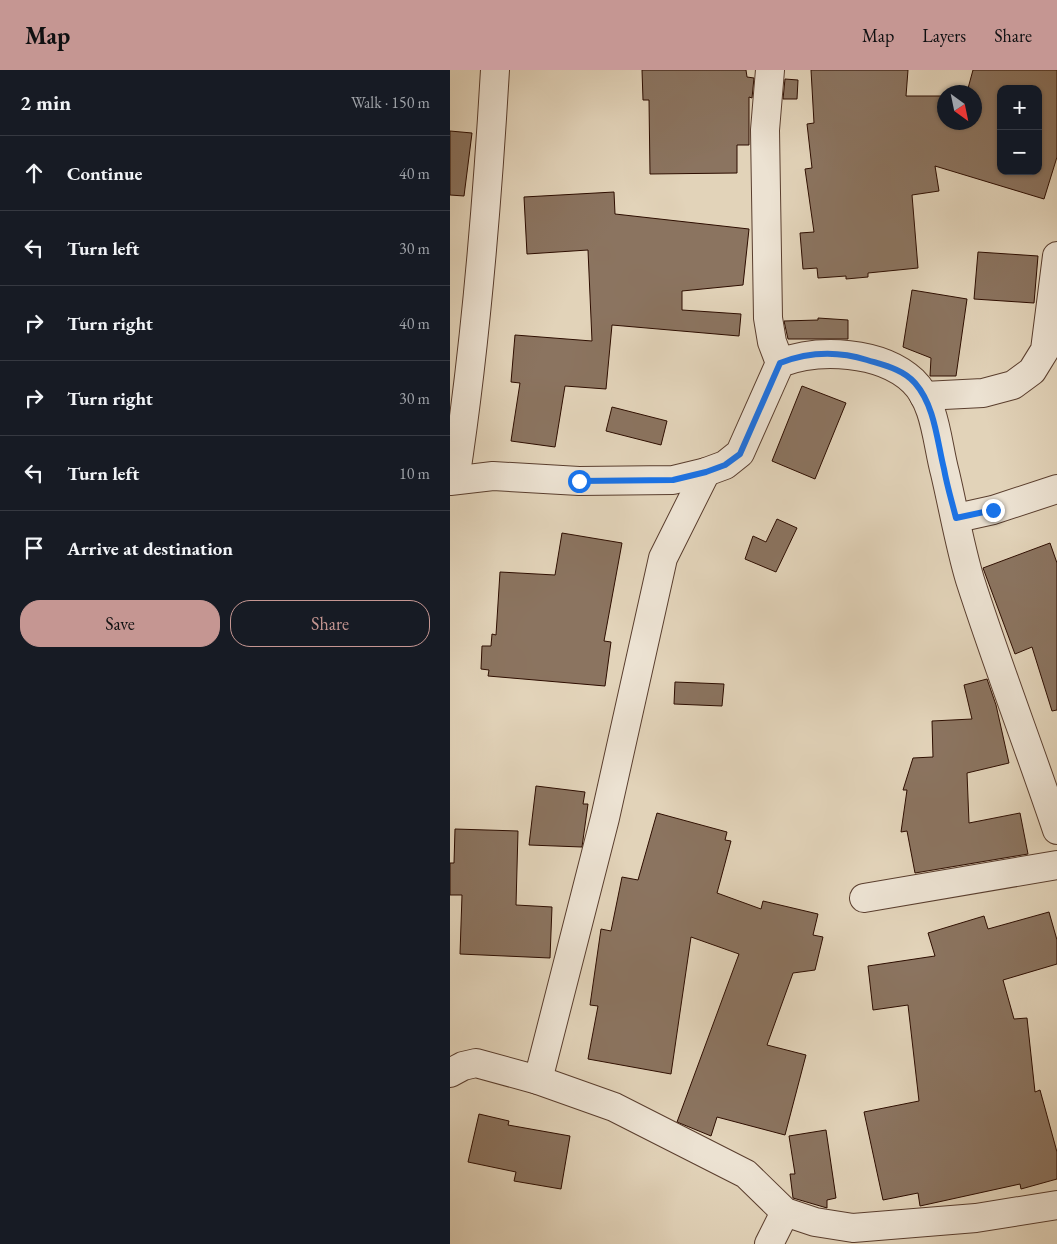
<!DOCTYPE html>
<html lang="en">
<head>
<meta charset="utf-8">
<style>
  :root { --surface:#171b24; --page:#20242c; --text:#f1f3f6; --muted:#9ea1a6; --line:#363941; --accent:#c59692 }
  body { margin:0; font-family:"EB Garamond",serif; background:var(--page); color:var(--text) }
  .controls { position:absolute; right:15px; top:15px; display:grid; overflow:hidden; border-radius:10px; box-shadow:0 1px 4px #0004 }
  .controls button { width:45px; height:45px; display:grid; place-items:center; padding:0; border:0; border-bottom:1px solid var(--line); background:var(--surface); color:var(--text); font:25px sans-serif }
  .compass { position:absolute; left:487px; top:15px; width:45px; height:45px; border-radius:50%; background:var(--surface); box-shadow:0 1px 4px #0004; rotate:147deg }
  .stop { position:absolute; width:15px; height:15px; margin:-11px; border:4px solid #1a73e8; border-radius:50%; background:#fff }
  .stop.end { background:#1a73e8; border-color:#fff; box-shadow:0 1px 5px #0008 }
  .list { margin:0; padding:0; list-style:none }
  h2 { display:flex; justify-content:space-between; align-items:center; height:65px; margin:0; padding:0 20px; font-size:21px }
  h2 small { font-size:16px; font-weight:400; color:var(--muted) }
  .list li { display:grid; grid-template-columns:32px 1fr auto; gap:15px; align-items:center; box-sizing:border-box; height:75px; padding:0 20px; border-top:1px solid var(--line) }
  .list b { display:block; font-size:19px; white-space:nowrap }
  .list em { font-size:16px; font-style:normal; color:var(--muted) }
  .actions { display:flex; gap:10px; padding:15px 20px }
  .actions a { flex:1; padding:11px 0; border:1px solid var(--accent); border-radius:20px; text-align:center; font-size:18px; color:var(--accent) }
  .actions .main { background:var(--accent); color:#111 }
  .icon { flex:none; width:28px; height:28px; fill:none; stroke:currentColor; stroke-width:2; stroke-linecap:round; stroke-linejoin:round }
  .map { position:relative; flex:none; width:607px; height:1174px; overflow:hidden }
  header { display:flex; align-items:center; gap:30px; box-sizing:border-box; height:70px; padding:0 25px; background:var(--accent); color:#111 }
  header strong { font-size:24px }
  nav { display:flex; gap:28px; margin-inline-start:auto; font-size:18px }
  main { display:flex }
  aside { flex:1; background:var(--surface) }
  .map>svg:first-child { display:block }
  .building { fill:#8b7460; stroke:#2d0d00; fill-rule:evenodd }
  .lines { fill:none; stroke-linecap:round; stroke-linejoin:round }
  .minor-casing { stroke:#5a3e2e; stroke-width:30 }
  .minor { stroke:#ece2d2; stroke-width:28 }
  .route { stroke:#1a73e8; stroke-width:6 }
</style>
</head>
<body>
<header>
<strong>Map</strong>
<nav><a>Map</a><a>Layers</a><a>Share</a></nav>
</header>
<main>
<aside>
<h2>2 min<small>Walk · 150 m</small></h2>
<ul class="list">
<li><svg class="icon" aria-label="ahead" viewBox="0 0 24 24"><path d="M12 20V5M6 11l6-6 6 6"/></svg><div><b>Continue</b></div><em>40 m</em></li>
<li><svg class="icon" aria-label="left" viewBox="0 0 24 24"><path d="M17 20v-9H6M10 6l-5 5 5 5"/></svg><div><b>Turn left</b></div><em>30 m</em></li>
<li><svg class="icon" aria-label="right" viewBox="0 0 24 24"><path d="M7 20v-9h11M14 6l5 5-5 5"/></svg><div><b>Turn right</b></div><em>40 m</em></li>
<li><svg class="icon" aria-label="right" viewBox="0 0 24 24"><path d="M7 20v-9h11M14 6l5 5-5 5"/></svg><div><b>Turn right</b></div><em>30 m</em></li>
<li><svg class="icon" aria-label="left" viewBox="0 0 24 24"><path d="M17 20v-9H6M10 6l-5 5 5 5"/></svg><div><b>Turn left</b></div><em>10 m</em></li>
<li><svg class="icon" aria-label="arrive" viewBox="0 0 24 24"><path d="M6 21V4h12l-3 4 3 4H6"/></svg><div><b>Arrive at destination</b></div></li>
</ul>
<div class="actions"><a class="main">Save</a><a>Share</a></div>
</aside>
<div class="map">
<svg width="607" height="1174" viewBox="0 0 607 1174">
  <rect width="100%" height="100%" fill="#e2d3b9"/>
  <filter id="stains"><feTurbulence type="fractalNoise" baseFrequency=".004" numOctaves="4"/><feColorMatrix values="0 0 0 0 .2 0 0 0 0 .09 0 0 0 0 .02 0 0 0 .5 -.17"/></filter>
  <radialGradient id="worn" r=".72"><stop offset=".6" stop-color="#630" stop-opacity="0"/><stop offset="1" stop-color="#630" stop-opacity=".3"/></radialGradient>
  <g class="building">
    <path d="M192,0h104l1,7 7,1 -2,20 -3,-1v48h-12v28l-87,1 -1,-74h-6z"/>
    <path d="M361,0h97l-2,26h38v26h30v-30h-7l6,-22h84v87l-13,42 -109,-33 4,25 -27,4 6,73 -50,5v4l-22,2v-3l-28,2 -1,-10 -14,1 -3,-36 14,-1 -9,-63 7,-1 -5,-44 7,-1zM551,19h37v82h-37z"/>
    <path d="M335,9l13,1 -1,19h-14z"/>
    <path d="M0,61l22,2 -8,63 -14,-1z"/>
    <path d="M164,122l1,22 134,15 -6,56 -61,6v19l59,4 -2,22 -127,-11 -6,64 -41,-3 -10,61 -44,-6 9,-58 -9,-1 4,-47 77,6 -4,-91 -61,4 -3,-57z"/>
    <path d="M528,182l60,4 -4,47 -60,-4z"/>
    <path d="M462,220l55,9 -11,77h-26l1,-18 -28,-11z"/>
    <path d="M368,248l30,2v19h-60l-4,-18 34,-1z"/>
    <path d="M352,316l44,17 -31,76 -43,-18z"/>
    <path d="M162,337l55,14 -6,24 -55,-14z"/>
    <path d="M327,449l20,9 -21,44 -31,-13 8,-23 13,6z"/>
    <path d="M112,463l60,10 -18,98 7,1 -6,44 -117,-10 1,-6 -8,-1 1,-23h9l1,-12 4,1 4,-63 55,3z"/>
    <path d="M600,473l7,20v147l-5,1 -20,-64 -17,7 -32,-86z"/>
    <path d="M537,609l9,26 13,58 -42,10 2,50 51,-10 8,41 -113,19 -8,-42 -6,1 6,-42h-4l10,-32 20,-1 -1,-36 40,-2 -8,-34z"/>
    <path d="M225,612l49,2 -2,22 -48,-2z"/>
    <path d="M86,716l49,6 -2,12h5l-6,43 -53,-2z"/>
    <path d="M207,743l70,19 -2,8 6,1 -14,52 44,16 2,-8 55,13 -5,21 10,2 -8,33 -22,3 -26,72 39,10 -21,80 -68,-18 -6,19 -34,-14 62,-168 -48,-17 -20,137 -83,-15 10,-53 -8,-1 11,-76 10,2 11,-54 16,3z"/>
    <path d="M5,759l63,2 -2,74 36,2 -2,51 -90,-4 2,-59h-12v-32h4z"/>
    <path d="M599,842l8,28v24l-54,16 11,39 13,-1 8,74 5,-2 17,62v27l-36,10 -1,-5 -100,22 -2,-13 -35,7 -19,-88 55,-11 -11,-96 -35,5 -5,-44 67,-10 -7,-23 56,-17 4,13z"/>
    <path d="M29,1044l30,7 -1,4 62,11 -9,53 -47,-8 2,-9 -48,-10z"/>
    <path d="M376,1060l10,68 -9,2v8l-34,-10 -3,-24h5l-6,-38z"/>
  </g>
  <g class="lines">
    <g class="minor-casing">
      <g id="minor">
        <path d="M320,0l-5,60 3,188 4,24 8,21"/>
        <path d="M474,326l59,-3 30,-8 19,-14 13,-21 12,-94"/>
        <path d="M5,410c21,-136 32,-273 40,-410"/>
        <path d="M0,411l43,-5 86,5 94,-1 33,-8 19,-7 15,-12 40,-90c39,-15 101,-12 133,18 23,22 24,63 32,92 8,34 15,74 25,107 27,84 59,167 87,250"/>
        <path d="M507,448l36,-8 64,-21"/>
        <path d="M414,828l193,-33"/>
        <path d="M0,1003l13,-7 13,-3 62,17 76,27 132,67 39,38 30,10 38,6 123,-10 81,-13"/>
        <path d="M88,1010l67,-262 58,-260 43,-86"/>
        <path d="M319,1174l16,-32"/>
      </g>
    </g>
    <use href="#minor" class="minor"/>
  </g>
  <g class="lines">
    <path class="route" d="M129,411l94,-1 33,-8 19,-7 15,-11 40,-91c28,-11 58,-12 87,-3 16,5 36,9 48,23 20,23 22,58 29,86 3,17 8,33 12,49l37,-8"/>
  </g>
  <rect width="100%" height="100%" filter="url(#stains)"/>
  <rect width="100%" height="100%" fill="url(#worn)"/>
</svg>
<div class="controls">
<button>+</button>
<button>−</button>
</div>
<svg class="compass" viewBox="-18 -18 36 36"><path d="M0-13l5 13h-10z" fill="#e53935"/><path d="M0 13l5-13h-10z" fill="#9ea1a6"/></svg>
<div class="stop" style="left:129px;top:411px"></div>
<div class="stop end" style="left:543px;top:440px"></div>
</div>
</main>
</body>
</html>
